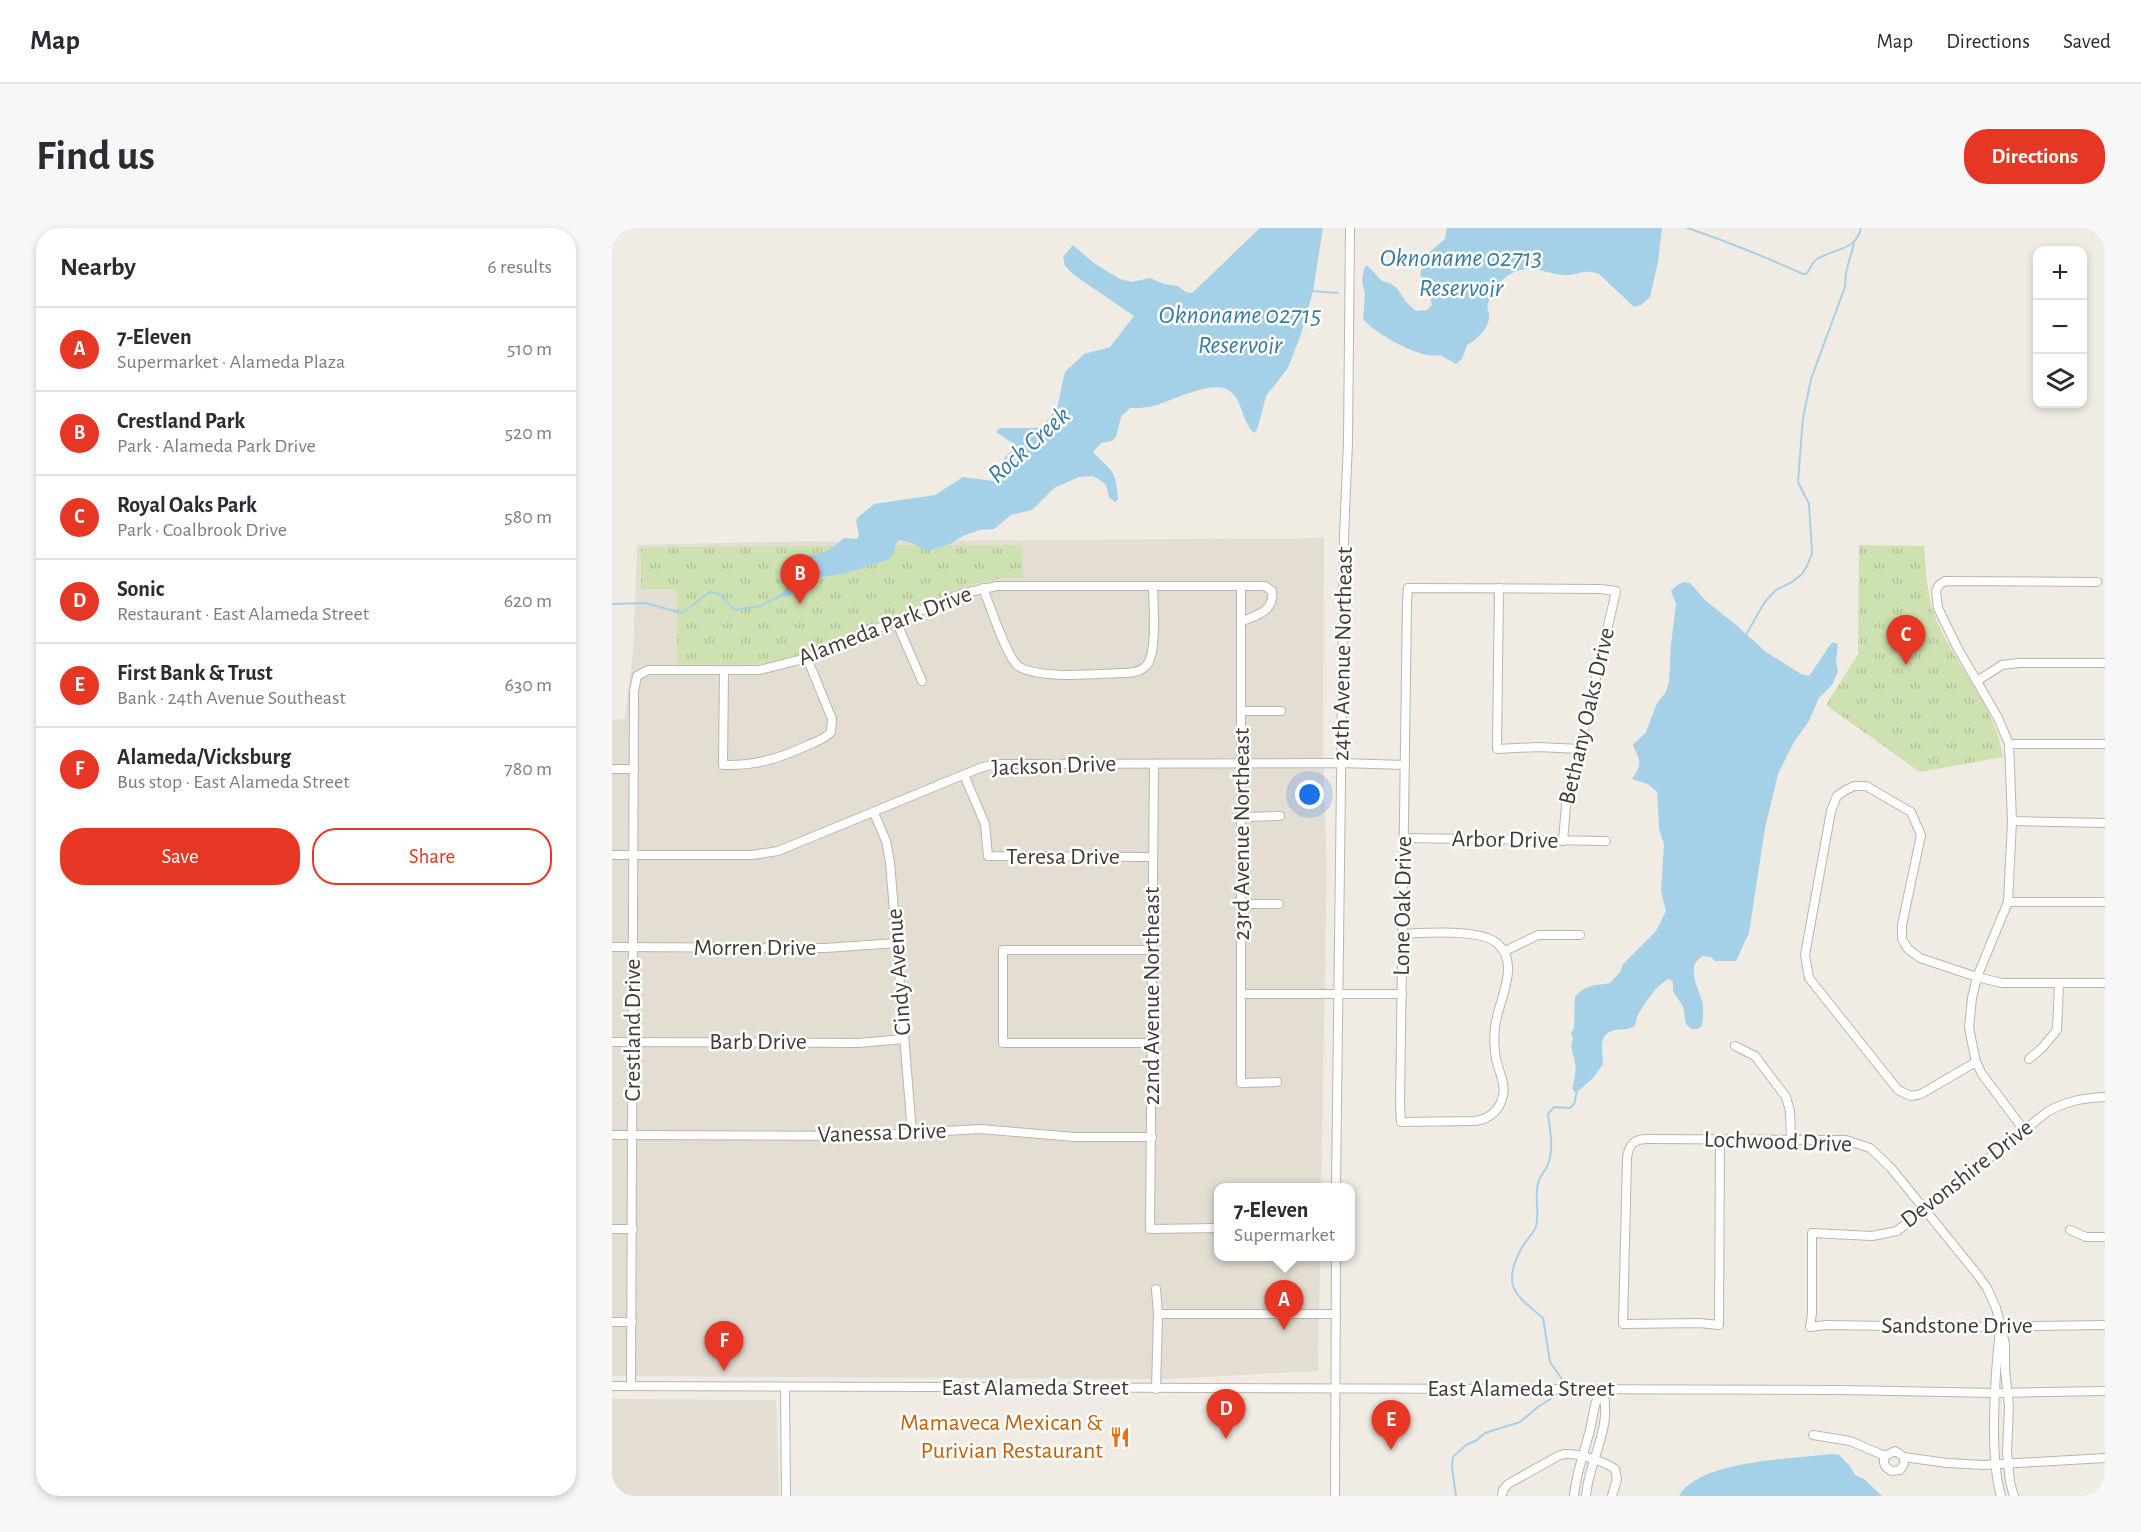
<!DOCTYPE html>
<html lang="en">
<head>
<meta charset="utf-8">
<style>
  :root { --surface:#fff; --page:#f7f7f7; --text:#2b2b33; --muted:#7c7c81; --line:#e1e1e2; --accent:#e63725 }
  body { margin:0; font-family:"Alegreya Sans",sans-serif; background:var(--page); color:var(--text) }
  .controls { position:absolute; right:18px; top:18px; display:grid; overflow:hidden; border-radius:12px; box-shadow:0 3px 9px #0003 }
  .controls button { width:54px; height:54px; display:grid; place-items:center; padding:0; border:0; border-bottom:2px solid var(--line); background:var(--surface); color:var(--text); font:30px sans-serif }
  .you { position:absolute; left:698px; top:567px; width:21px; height:21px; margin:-15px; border:4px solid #fff; border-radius:50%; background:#1a73e8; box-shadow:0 0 0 9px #1a73e833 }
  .badge { display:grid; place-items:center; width:39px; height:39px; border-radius:50%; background:var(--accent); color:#fff; font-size:20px; font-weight:700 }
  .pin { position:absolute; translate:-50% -50px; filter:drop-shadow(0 2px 3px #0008) }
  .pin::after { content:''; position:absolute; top:32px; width:21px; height:18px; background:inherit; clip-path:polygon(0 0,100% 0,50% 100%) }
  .popup { position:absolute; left:602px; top:955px; width:141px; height:78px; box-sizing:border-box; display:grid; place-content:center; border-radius:12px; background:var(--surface); filter:drop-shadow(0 2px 4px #0005); font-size:20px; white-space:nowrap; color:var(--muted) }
  .popup b { font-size:22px; color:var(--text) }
  .popup::after { content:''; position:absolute; left:50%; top:100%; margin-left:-12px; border:12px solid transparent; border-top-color:var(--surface) }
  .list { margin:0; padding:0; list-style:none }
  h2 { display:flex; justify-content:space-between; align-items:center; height:78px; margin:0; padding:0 24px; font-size:26px }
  h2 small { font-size:20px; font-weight:400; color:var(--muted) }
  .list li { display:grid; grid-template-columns:39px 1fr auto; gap:18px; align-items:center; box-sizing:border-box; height:84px; padding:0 24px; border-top:2px solid var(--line) }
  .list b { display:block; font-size:22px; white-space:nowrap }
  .list p { margin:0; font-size:20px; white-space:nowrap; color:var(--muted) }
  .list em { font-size:20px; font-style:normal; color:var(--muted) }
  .actions { display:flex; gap:12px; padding:18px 24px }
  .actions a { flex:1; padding:14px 0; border:2px solid var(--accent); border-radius:24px; text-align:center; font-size:21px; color:var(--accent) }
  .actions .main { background:var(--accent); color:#fff }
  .icon { flex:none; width:33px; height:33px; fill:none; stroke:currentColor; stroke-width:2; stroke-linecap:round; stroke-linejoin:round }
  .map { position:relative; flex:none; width:1493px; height:1268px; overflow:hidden; border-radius:24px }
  header { display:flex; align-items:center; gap:36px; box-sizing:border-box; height:84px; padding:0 30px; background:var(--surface); border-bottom:2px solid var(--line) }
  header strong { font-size:28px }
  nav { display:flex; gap:33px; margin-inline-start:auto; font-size:21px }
  .intro { display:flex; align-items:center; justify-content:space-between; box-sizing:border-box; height:144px; padding:0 36px }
  h1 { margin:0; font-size:42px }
  .button { padding:15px 27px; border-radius:24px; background:var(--accent); color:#fff; font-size:21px; font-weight:700 }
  main { display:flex; gap:36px; padding:0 36px }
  aside { flex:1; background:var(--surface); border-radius:24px; box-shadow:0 3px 9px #0003 }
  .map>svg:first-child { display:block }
  .residential { fill:#e3ddd2 }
  .park { fill:url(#park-tufts) }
  .water { fill:#a4d1e8 }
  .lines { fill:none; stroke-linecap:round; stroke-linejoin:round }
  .stream { stroke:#a4d1e8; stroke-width:2 }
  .minor-casing { stroke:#bdb5aa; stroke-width:10 }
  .minor { stroke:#fff; stroke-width:8 }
  .labels { text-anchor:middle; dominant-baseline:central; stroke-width:5; stroke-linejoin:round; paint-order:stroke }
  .street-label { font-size:24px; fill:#413b34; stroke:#fff }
  .food-label { font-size:24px; fill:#c56008; stroke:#fff; text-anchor:end }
  .water-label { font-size:26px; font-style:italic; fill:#387ca2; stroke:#fff }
</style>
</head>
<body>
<header>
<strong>Map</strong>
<nav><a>Map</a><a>Directions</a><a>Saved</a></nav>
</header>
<div class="intro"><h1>Find us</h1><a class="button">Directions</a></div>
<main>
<aside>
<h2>Nearby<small>6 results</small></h2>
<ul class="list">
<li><span class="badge">A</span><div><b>7-Eleven</b><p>Supermarket · Alameda Plaza</p></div><em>510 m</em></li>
<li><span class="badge">B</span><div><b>Crestland Park</b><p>Park · Alameda Park Drive</p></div><em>520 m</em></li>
<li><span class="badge">C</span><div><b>Royal Oaks Park</b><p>Park · Coalbrook Drive</p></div><em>580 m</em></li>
<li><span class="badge">D</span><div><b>Sonic</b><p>Restaurant · East Alameda Street</p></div><em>620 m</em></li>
<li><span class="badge">E</span><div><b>First Bank &amp; Trust</b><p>Bank · 24th Avenue Southeast</p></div><em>630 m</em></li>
<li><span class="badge">F</span><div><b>Alameda/Vicksburg</b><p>Bus stop · East Alameda Street</p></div><em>780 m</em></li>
</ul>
<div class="actions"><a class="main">Save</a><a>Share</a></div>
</aside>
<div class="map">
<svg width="1493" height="1268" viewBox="0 0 1493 1268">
  <defs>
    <pattern id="park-tufts" width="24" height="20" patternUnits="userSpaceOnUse" patternTransform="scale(1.5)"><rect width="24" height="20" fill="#cee1b0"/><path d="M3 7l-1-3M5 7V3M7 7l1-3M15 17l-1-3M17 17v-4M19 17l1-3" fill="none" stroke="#b2c298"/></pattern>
  </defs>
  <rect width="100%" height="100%" fill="#f0ece4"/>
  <g class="residential">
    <path d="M712,310l-1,215 4,113 -6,321 -103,1v68l102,1 -2,114 -151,8 -555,-3v-656l13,-1 8,-68 4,-106 127,-3z"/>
    <path d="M0,1171l164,1 3,96h-167z"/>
  </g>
  <g class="park">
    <path d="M410,317l1,33h-20l-38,8 -165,69 -31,9 -92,1v-76h-36v-42z"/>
    <path d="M1247,317l65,1c2,26 3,53 14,78 20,44 58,84 65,133l-83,15 -94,-67 32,-51z"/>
  </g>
  <g class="water">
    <path d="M648,0h63l-10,63 -12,43 -13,34 -22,28 -9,34 -3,3c-12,-11 -11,-30 -22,-40 -17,-18 -63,11 -84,14 -6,1 -12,1 -18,1l-9,9 -5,20 -4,4 -11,2 -8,9c19,20 23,17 25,47l-3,3 -6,-5 -3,-12 -6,-5 -8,-4 -13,1 -25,11 -22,22 -21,5 -17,14 -14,1 -17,6 -13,8 -22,7 -19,-9 -10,-2c-6,6 -4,13 -9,19l-43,14 -31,5 -27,18 -6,1 -4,-1 20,-20 -5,-14c8,-8 14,-6 24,-8 10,-2 18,-9 26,-16l12,1 3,-3 -3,-14 1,-4 17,-14 61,-9 28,-18 30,4 6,-7 3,-13 12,-13v-4l-18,-12 4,-4h35l8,-2 14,-18 8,-36 19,-18 26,-7 24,-31 -60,-41 -9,-9 -2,-9 10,-12 22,19 25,15 12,3 18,-4 14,6 14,2 8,6 6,1z"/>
    <path d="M835,0h215l-4,34 -8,35 -9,8 -7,2 -35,-33c-17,-6 -20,2 -36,1 -12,-1 -24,-7 -36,-6 -18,1 -35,17 -39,35 -2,5 2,8 1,13 0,11 -13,24 -22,28l-5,14 -6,5 -16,-9c-17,6 -66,-22 -77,-36l2,-25 -3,-12 2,-14 3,-3 15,16 8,2 7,5 9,14 10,9 11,-1 5,-5 -3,-13 -9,-17 5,-19 20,-17z"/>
    <path d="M1072,354l6,1 16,18 29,23 31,28 35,22 8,2 21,-31 3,-3 5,2 -2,18 2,9 -6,14 -13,13 -10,23 -15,21 -16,32 -13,54 -16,105 -13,28h-21l-4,-4 -9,-1 -7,7c-4,15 3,24 7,38 2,8 1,16 0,25l-4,3h-7l-5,-5 -3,-18 -10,-14v-10l-4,-3c-12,5 -23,23 -30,34 -3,4 -2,10 -5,13 -8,7 -22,-1 -30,11 -4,7 -1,19 -1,27l-10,14 -17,15 -4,-4c3,-10 5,-21 2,-31 -2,-8 -4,-11 -1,-19l-2,-6 3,-5 1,-31c12,-14 20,-11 35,-14l10,-11 3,-8 33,-33 10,-20 -5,-20 3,-47 -5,-15 -2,-37 -9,-8 -16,-5c12,-17 7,-19 1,-34l13,-13 11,-29 9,-11 3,-10 2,-38 5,-40 -5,-13 6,-6z"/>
    <path d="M1219,1226l8,1 11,11 5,9 9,4 18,17h-203c20,-36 115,-37 152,-42z"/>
  </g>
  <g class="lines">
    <g class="stream">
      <path d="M1075,0c40,13 78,29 116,46h3c4,-4 6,-12 11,-15 18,-11 39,-8 44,-31"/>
      <path d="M699,63l27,2"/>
      <path d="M0,376l33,-1 37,10 28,-21 9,2 16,16 26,-4 20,-11"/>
      <path d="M1134,407l18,-32 12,-13 16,-8 10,-8 5,-8 5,-13 -3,-49 -11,-22 5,-64 8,-39 34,-92 1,-15 8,-28"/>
      <path d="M951,1158l-1,-7 -12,-17 -7,-44c-27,-23 -42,-31 -22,-69 4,-8 12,-14 15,-23 4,-14 -2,-29 2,-42 1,-8 8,-13 10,-20 6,-16 2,-34 0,-50l6,-7 16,1 4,-4 3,-13"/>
      <path d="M844,1268l-4,-29 1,-10 13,-12 11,-5 8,-7 35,-11 18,-15 25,-16"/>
    </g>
    <g class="minor-casing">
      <g id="minor">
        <path d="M629,358v497l36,-1"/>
        <path d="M371,360c7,18 22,64 33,76 14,16 82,10 104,9 9,0 19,0 26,-7 12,-13 7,-63 7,-80"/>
        <path d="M887,360l-2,161 41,-2 42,2"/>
        <path d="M284,393l26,60"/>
        <path d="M112,443l-1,94c31,1 55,-6 83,-19 9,-4 19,-7 25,-14l1,-13 -25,-61"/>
        <path d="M1365,453l25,-16 17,-2h86"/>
        <path d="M630,483h39"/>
        <path d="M1397,516h96"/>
        <path d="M542,536l-4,465 68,-1"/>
        <path d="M0,541h22"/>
        <path d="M352,547l21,49 3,32 164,1"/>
        <path d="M262,585l12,28 4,21 22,271"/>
        <path d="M629,589l39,-1"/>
        <path d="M1400,593l93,2"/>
        <path d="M792,610l202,3"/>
        <path d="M0,627h140l26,-4 202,-83 16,-4 345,-1 64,2"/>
        <path d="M1396,674h97"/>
        <path d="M630,676h37"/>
        <path d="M791,706c22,-1 78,-6 95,10 23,21 0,57 -3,83 -1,10 -1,21 1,32 3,13 11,27 6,40 -4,13 -14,20 -27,22l-74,1 -1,-17 7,-502 1,-15 192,1 16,2 -38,166 -11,37 -4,47"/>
        <path d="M0,719l213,1 72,-5"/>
        <path d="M893,723l33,-16h42"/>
        <path d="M629,766h161"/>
        <path d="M0,814l246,1 46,-4"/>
        <path d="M540,815h-149v-93h150"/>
        <path d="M1123,818l20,10 31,41 4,14 1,29"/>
        <path d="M1417,831l13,-11 15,-18 2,-46"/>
        <path d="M1364,834l-55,32 -10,2 -13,-6 -89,-112 -4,-23 26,-144 6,-15 9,-6 8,-4h12l45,26 10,23 -19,90v14l6,10 12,9 57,19 25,6h103"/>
        <path d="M1493,869c-22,1 -39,4 -58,15l-150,119 -25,5 -60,-3v80l-2,14 16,-2 132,2 147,-2"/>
        <path d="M1412,902l-42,-56 -6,-12 -7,-34 3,-30 5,-21 31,-75 4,-81 -3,-77 -11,-26 -41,-71 -19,-39 -2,-17 3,-6 6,-4 152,1"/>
        <path d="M0,907l249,1 119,-7 95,8h77"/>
        <path d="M1108,912l-1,185 -20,-2 -76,1 4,-165c1,-13 6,-20 20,-20l199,1 24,8 21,20 86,106 10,14 9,20 9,36v26l4,36 -2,46 3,30 4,14"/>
        <path d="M724,960l8,-652 4,-94 2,-214"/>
        <path d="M0,1001h21"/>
        <path d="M1458,1002l16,7h19"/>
        <path d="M546,1086h178"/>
        <path d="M0,1094h20"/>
        <path d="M1388,1102c-5,44 -11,125 1,166"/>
        <path d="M0,1158l1230,4 154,3 109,-2"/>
        <path d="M19,1158l3,-695 3,-15 11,-6h112l47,-12 153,-64 37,-8h268l7,5c3,19 -15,25 -30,30"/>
        <path d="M173,1159l1,109"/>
        <path d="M544,1161l2,-75 -2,-25"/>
        <path d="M1201,1207l37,6 35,15"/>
        <path d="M1292,1229v7l-4,6 -8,1c-7,-3 -10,-8 -7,-15l10,-5 9,6 43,6 37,2 121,-7"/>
        <path d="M723,1268l1,-240"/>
        <path d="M890,1268l1,-6 5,-6 52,-29c13,-4 44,6 55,14l2,10 -5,17"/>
        <path d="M962,1268c2,-23 10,-43 16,-66 4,-16 3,-26 12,-41"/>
        <path d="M974,1268c3,-38 28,-69 16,-107"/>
      </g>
    </g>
    <use href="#minor" class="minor"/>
  </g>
  <defs>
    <g id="restaurant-bare" transform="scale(1.62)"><path d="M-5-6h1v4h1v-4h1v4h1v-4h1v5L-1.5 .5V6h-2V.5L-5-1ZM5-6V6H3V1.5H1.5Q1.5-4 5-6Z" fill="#e8710a" stroke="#fff" stroke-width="2.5" paint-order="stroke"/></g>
  </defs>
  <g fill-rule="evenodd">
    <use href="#restaurant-bare" x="508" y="1209"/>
  </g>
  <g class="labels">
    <g class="street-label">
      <text transform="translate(273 398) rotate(-21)">Alameda Park Drive</text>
      <text transform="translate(731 426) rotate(-89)">24th Avenue Northeast</text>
      <text transform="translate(975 488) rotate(-77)">Bethany Oaks Drive</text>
      <text transform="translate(442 538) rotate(-2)">Jackson Drive</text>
      <text transform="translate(630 606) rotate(-90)">23rd Avenue Northeast</text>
      <text transform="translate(893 612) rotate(1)">Arbor Drive</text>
      <text x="451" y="629">Teresa Drive</text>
      <text transform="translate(791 678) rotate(-89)">Lone Oak Drive</text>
      <text x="143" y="720">Morren Drive</text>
      <text transform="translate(287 744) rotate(-94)">Cindy Avenue</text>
      <text transform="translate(540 768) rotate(-90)">22nd Avenue Northeast</text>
      <text transform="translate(21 802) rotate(-90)">Crestland Drive</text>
      <text x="146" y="814">Barb Drive</text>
      <text transform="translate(270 905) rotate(-2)">Vanessa Drive</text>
      <text transform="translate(1166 914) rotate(2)">Lochwood Drive</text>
      <text transform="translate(1355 946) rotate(-38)">Devonshire Drive</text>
      <text x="1345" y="1098">Sandstone Drive</text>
      <text x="423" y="1160">East Alameda Street</text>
      <text x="909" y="1161">East Alameda Street</text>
    </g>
    <g class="food-label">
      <text x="491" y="1195">Mamaveca Mexican &amp;<tspan x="491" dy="28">Purivian Restaurant</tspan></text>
    </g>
    <g class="water-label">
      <text x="849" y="30">Oknoname 02713<tspan x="849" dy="30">Reservoir</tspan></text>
      <text x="628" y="87">Oknoname 02715<tspan x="628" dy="30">Reservoir</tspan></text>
      <text transform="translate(417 217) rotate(-42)">Rock Creek</text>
    </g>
  </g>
</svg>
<div class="controls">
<button>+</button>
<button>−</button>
<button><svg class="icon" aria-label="layers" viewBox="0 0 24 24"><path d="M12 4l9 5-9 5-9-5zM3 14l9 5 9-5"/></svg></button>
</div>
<div class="you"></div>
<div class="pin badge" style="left:672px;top:1102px">A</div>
<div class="popup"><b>7-Eleven</b>Supermarket</div>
<div class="pin badge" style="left:188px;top:376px">B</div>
<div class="pin badge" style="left:1294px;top:437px">C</div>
<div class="pin badge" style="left:614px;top:1211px">D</div>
<div class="pin badge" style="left:779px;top:1222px">E</div>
<div class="pin badge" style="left:112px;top:1143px">F</div>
</div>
</main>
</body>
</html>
